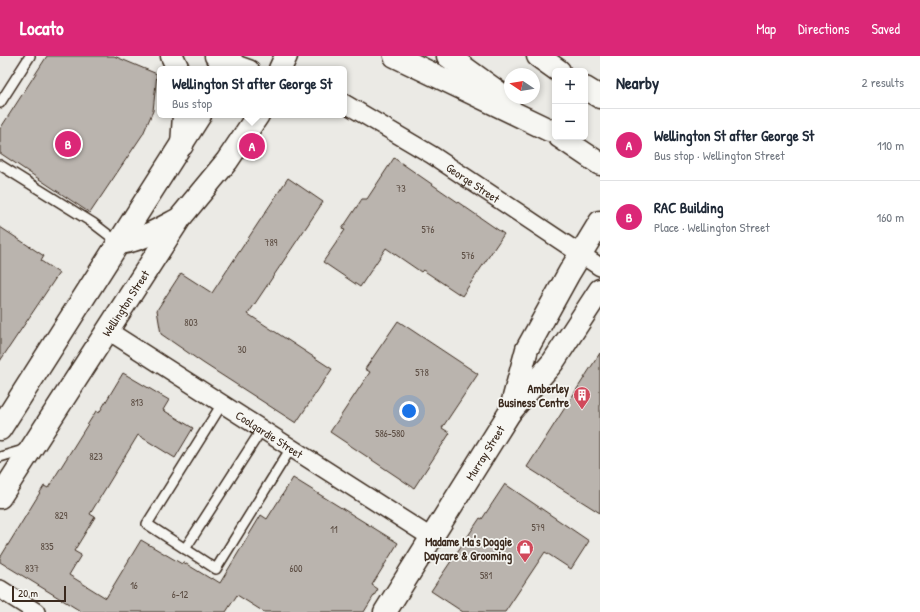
<!DOCTYPE html>
<html lang="en">
<head>
<meta charset="utf-8">
<style>
  :root { --surface:#fff; --page:#f2f2f3; --text:#1f2937; --muted:#747a83; --line:#e0e1e3; --accent:#db2777 }
  body { margin:0; font-family:"Patrick Hand",sans-serif; background:var(--page); color:var(--text) }
  .controls { position:absolute; right:12px; top:12px; display:grid; overflow:hidden; border-radius:6px; box-shadow:0 2px 6px #0003 }
  .controls button { width:36px; height:36px; display:grid; place-items:center; padding:0; border:0; border-bottom:1px solid var(--line); background:var(--surface); color:var(--text); font:20px sans-serif }
  .compass { position:absolute; left:504px; top:12px; width:36px; height:36px; border-radius:50%; background:var(--surface); box-shadow:0 2px 6px #0003; rotate:282deg }
  .scale { position:absolute; left:12px; bottom:10px; width:54px; box-sizing:border-box; padding-left:4px; border:2px solid #3b2a1e; border-top:0; font-size:11px; line-height:14px; white-space:nowrap; color:#3b2a1e; -webkit-text-stroke:3px #f6f6f2; paint-order:stroke }
  .you { position:absolute; left:409px; top:355px; width:14px; height:14px; margin:-10px; border:3px solid #fff; border-radius:50%; background:#1a73e8; box-shadow:0 0 0 6px #1a73e833 }
  .badge { display:grid; place-items:center; width:26px; height:26px; border-radius:50%; background:var(--accent); color:#fff; font-size:13px; font-weight:700 }
  .pin { position:absolute; translate:-50% -50%; border:2px solid #fff; box-shadow:0 1px 4px #0006 }
  .popup { position:absolute; left:157px; top:10px; width:190px; height:52px; box-sizing:border-box; display:grid; place-content:center; border-radius:6px; background:var(--surface); filter:drop-shadow(0 1px 3px #0005); font-size:13px; white-space:nowrap; color:var(--muted) }
  .popup b { font-size:15px; color:var(--text) }
  .popup::after { content:''; position:absolute; left:50%; top:100%; margin-left:-8px; border:8px solid transparent; border-top-color:var(--surface) }
  .list { margin:0; padding:0; list-style:none }
  h2 { display:flex; justify-content:space-between; align-items:center; height:52px; margin:0; padding:0 16px; font-size:17px }
  h2 small { font-size:13px; font-weight:400; color:var(--muted) }
  .list li { display:grid; grid-template-columns:26px 1fr auto; gap:12px; align-items:center; box-sizing:border-box; height:72px; padding:0 16px; border-top:1px solid var(--line) }
  .list b { display:block; font-size:15px; white-space:nowrap }
  .list p { margin:0; font-size:13px; white-space:nowrap; color:var(--muted) }
  .list em { font-size:13px; font-style:normal; color:var(--muted) }
  .map { position:relative; flex:none; width:600px; height:556px; overflow:hidden }
  header { display:flex; align-items:center; gap:24px; box-sizing:border-box; height:56px; padding:0 20px; background:var(--accent); color:#fff }
  header strong { font-size:19px }
  nav { display:flex; gap:22px; margin-inline-start:auto; font-size:14px }
  main { display:flex }
  aside { flex:1; background:var(--surface) }
  .map>svg:first-child { display:block }
  .building { fill:#bab4ae; stroke:#3b2a1e }
  .lines { fill:none; stroke-linecap:round; stroke-linejoin:round }
  .service-casing { stroke:#3b2a1e; stroke-width:12 }
  .minor-casing { stroke:#3b2a1e; stroke-width:20 }
  .secondary-casing { stroke:#3b2a1e; stroke-width:25 }
  .primary-casing { stroke:#3b2a1e; stroke-width:25 }
  .motorway-casing { stroke:#3b2a1e; stroke-width:25 }
  .service { stroke:#f6f6f2; stroke-width:9 }
  .minor { stroke:#f6f6f2; stroke-width:17 }
  .secondary { stroke:#f6f6f2; stroke-width:22 }
  .primary { stroke:#f6f6f2; stroke-width:22 }
  .motorway { stroke:#f6f6f2; stroke-width:22 }
  .labels { text-anchor:middle; dominant-baseline:central; stroke-width:3.5; stroke-linejoin:round; paint-order:stroke }
  .number-label { font-size:10px; fill:#5b4c42 }
  .street-label { font-size:12px; fill:#3b2a1e; stroke:#f6f6f2 }
  .poi-label { font-size:12px; font-weight:bold; fill:#3b2a1e; stroke:#f6f6f2; text-anchor:end }
</style>
</head>
<body>
<header>
<strong>Locato</strong>
<nav><a>Map</a><a>Directions</a><a>Saved</a></nav>
</header>
<main>
<div class="map">
<svg width="600" height="556" viewBox="0 0 600 556">
  <rect width="100%" height="100%" fill="#ebeae5"/>
  <filter id="ink" filterUnits="userSpaceOnUse"><feTurbulence type="fractalNoise" baseFrequency=".025" numOctaves="2"/><feDisplacementMap in="SourceGraphic" scale="8" xChannelSelector="R" yChannelSelector="G"/><feConvolveMatrix kernelMatrix="1 2 1 2 8 2 1 2 1" color-interpolation-filters="sRGB"/></filter>
  <g filter="url(#ink)">
    <g class="building">
      <path d="M47,0h67l43,18 -4,37 -10,23 -53,79 -90,-60v-24z"/>
      <path d="M394,102l110,76 -42,62 -39,-26 -2,2 -35,-24 -26,39 -37,-25 22,-32 -3,-1 20,-30h5z"/>
      <path d="M288,122l35,24 -75,112 84,55 -36,54 -93,-60 -42,-29 -4,-24 24,-37 31,20z"/>
      <path d="M0,171l44,29 -3,5 18,12 -59,88z"/>
      <path d="M398,265l80,53 -36,54 8,5 -36,55 -84,-56 40,-60 -5,-3z"/>
      <path d="M600,297v160l-73,-46z"/>
      <path d="M123,317l46,27 -6,10 30,18 -18,30 -37,-23 -48,79 5,3 -21,34 7,4 -12,20 37,23 35,-58 41,24 1,-2 28,17 1,-1 8,5 41,-68 6,4 26,-41 105,65 -26,42 6,4 -14,23h-100l-27,-17 -11,17h-144l-82,-50v-4l44,-72 4,2 48,-77 3,2z"/>
      <path d="M505,428l84,57 -18,28 -26,-17 -40,60h-42l-32,-21 49,-73 2,1z"/>
    </g>
    <g class="lines">
      <g class="service-casing">
        <g id="service">
          <path d="M0,47l30,-47"/>
          <path d="M0,109l93,58 26,20"/>
          <path d="M222,348l-75,120 69,45 75,-121"/>
          <path d="M0,401l20,-6 6,-4"/>
          <path d="M185,493l77,-120"/>
        </g>
      </g>
      <g class="minor-casing">
        <g id="minor">
          <path d="M233,7l17,6"/>
          <path id="s1" d="M344,47l88,52 168,112"/>
          <path id="s2" d="M107,274l325,208"/>
          <path d="M0,533l36,23"/>
        </g>
      </g>
      <g class="secondary-casing">
        <g id="secondary">
          <path id="s3" d="M385,556l125,-200 17,-63 42,-76 31,-51"/>
        </g>
      </g>
      <g class="primary-casing">
        <g id="primary">
          <path d="M280,13l6,-13"/>
          <path d="M120,187c21,-3 38,-13 57,-23"/>
          <path d="M0,373l200,-314"/>
          <path id="s4" d="M0,441l180,-279 47,-57 31,-46"/>
        </g>
      </g>
      <g class="motorway-casing">
        <g id="motorway">
          <path d="M172,0l6,13"/>
          <path d="M216,0l17,7"/>
          <path d="M395,0l154,74"/>
          <path d="M448,0l61,44"/>
          <path d="M538,0l21,15"/>
          <path d="M585,32l15,9"/>
          <path d="M560,81l40,27"/>
          <path d="M182,89l2,-30"/>
          <path d="M510,356l43,-50 47,-72"/>
        </g>
      </g>
      <use href="#service" class="service"/>
      <use href="#minor" class="minor"/>
      <use href="#secondary" class="secondary"/>
      <use href="#primary" class="primary"/>
      <use href="#motorway" class="motorway"/>
    </g>
  </g>
  <defs>
    <g id="building-pin" transform="scale(0.9)"><path d="M0 17L-7.5 6A9.5 9.5 0 1 1 7.5 6Z" fill="#d1495b" stroke="#f6f6f2"/><path d="M-4-6H4V6H1V3H-1V6H-4ZM-2.5-4.3h1.7v1.8h-1.7ZM.8-4.3h1.7v1.8H.8ZM-2.5-1h1.7V.8h-1.7ZM.8-1h1.7V.8H.8Z" fill="#fff"/></g>
    <g id="shop-pin" transform="scale(0.9)"><path d="M0 17L-7.5 6A9.5 9.5 0 1 1 7.5 6Z" fill="#d1495b" stroke="#f6f6f2"/><path d="M-5-2.5h2.3a2.7 3.5 0 0 1 5.4 0H5L5.5 6h-11ZM-1.5-2.5h3a1.5 2.3 0 0 0-3 0Z" fill="#fff"/></g>
  </defs>
  <g fill-rule="evenodd">
    <use href="#building-pin" x="582" y="339"/>
    <use href="#shop-pin" x="525" y="492"/>
  </g>
  <g class="labels">
    <g class="number-label">
      <text x="401" y="132">73</text>
      <text x="428" y="173">576</text>
      <text x="271" y="186">789</text>
      <text x="468" y="199">576</text>
      <text x="191" y="266">803</text>
      <text x="242" y="293">30</text>
      <text x="422" y="316">578</text>
      <text x="137" y="346">813</text>
      <text x="390" y="377">586-580</text>
      <text x="96" y="400">823</text>
      <text x="61" y="459">829</text>
      <text x="538" y="471">579</text>
      <text x="334" y="473">11</text>
      <text x="47" y="490">835</text>
      <text x="32" y="512">837</text>
      <text x="296" y="512">600</text>
      <text x="486" y="519">581</text>
      <text x="134" y="529">16</text>
      <text x="180" y="538">6-12</text>
    </g>
    <g class="street-label">
      <text stroke="none"><textPath href="#s1" startOffset="152">George Street</textPath></text>
      <text stroke="none"><textPath href="#s4" startOffset="231">Wellington Street</textPath></text>
      <text stroke="none"><textPath href="#s2" startOffset="193">Coolgardie Street</textPath></text>
      <text stroke="none"><textPath href="#s3" startOffset="188">Murray Street</textPath></text>
    </g>
    <g class="poi-label">
      <text x="569" y="332">Amberley<tspan x="569" dy="14">Business Centre</tspan></text>
      <text x="512" y="485">Madame Ma's Doggie<tspan x="512" dy="14">Daycare &amp; Grooming</tspan></text>
    </g>
  </g>
</svg>
<div class="controls">
<button>+</button>
<button>−</button>
</div>
<svg class="compass" viewBox="-18 -18 36 36"><path d="M0-13l5 13h-10z" fill="#e53935"/><path d="M0 13l5-13h-10z" fill="#747a83"/></svg>
<div class="scale">20 m</div>
<div class="you"></div>
<div class="pin badge" style="left:252px;top:90px">A</div>
<div class="popup"><b>Wellington St after George St</b>Bus stop</div>
<div class="pin badge" style="left:68px;top:88px">B</div>
</div>
<aside>
<h2>Nearby<small>2 results</small></h2>
<ul class="list">
<li><span class="badge">A</span><div><b>Wellington St after George St</b><p>Bus stop · Wellington Street</p></div><em>110 m</em></li>
<li><span class="badge">B</span><div><b>RAC Building</b><p>Place · Wellington Street</p></div><em>160 m</em></li>
</ul>
</aside>
</main>
</body>
</html>
